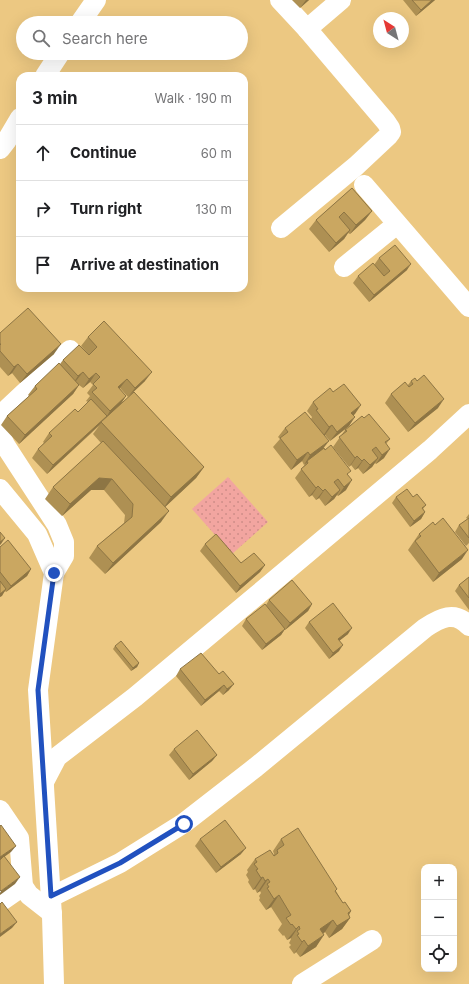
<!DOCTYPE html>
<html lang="en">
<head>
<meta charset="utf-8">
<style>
  :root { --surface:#fff; --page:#f2f2f2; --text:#202124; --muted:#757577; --line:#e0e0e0 }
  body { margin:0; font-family:Inter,sans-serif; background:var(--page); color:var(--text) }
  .controls { position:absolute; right:12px; bottom:12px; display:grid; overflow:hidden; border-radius:8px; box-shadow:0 4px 16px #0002 }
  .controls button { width:36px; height:36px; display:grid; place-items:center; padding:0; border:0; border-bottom:1px solid var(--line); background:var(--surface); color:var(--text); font:20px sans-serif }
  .compass { position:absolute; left:373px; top:12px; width:36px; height:36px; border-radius:50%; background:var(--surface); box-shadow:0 4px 16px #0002; rotate:324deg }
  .stop { position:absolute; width:12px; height:12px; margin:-9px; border:3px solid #2151bf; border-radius:50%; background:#fff }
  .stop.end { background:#2151bf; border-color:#fff; box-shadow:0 1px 4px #0008 }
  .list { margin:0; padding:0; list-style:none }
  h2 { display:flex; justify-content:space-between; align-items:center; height:52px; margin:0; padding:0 16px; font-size:17px }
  h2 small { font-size:13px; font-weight:400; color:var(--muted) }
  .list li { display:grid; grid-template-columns:26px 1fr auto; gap:12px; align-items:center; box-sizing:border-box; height:56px; padding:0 16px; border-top:1px solid var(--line) }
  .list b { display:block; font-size:15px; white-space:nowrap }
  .list em { font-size:13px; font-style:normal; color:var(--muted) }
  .icon { flex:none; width:22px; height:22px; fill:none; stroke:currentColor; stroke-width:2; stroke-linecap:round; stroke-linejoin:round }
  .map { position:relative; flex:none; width:469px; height:984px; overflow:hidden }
  .search { position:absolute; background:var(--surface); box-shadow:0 4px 16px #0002; left:16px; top:16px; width:232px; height:44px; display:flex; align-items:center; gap:10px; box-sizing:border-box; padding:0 14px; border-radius:22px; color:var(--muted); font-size:15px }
  .panel { position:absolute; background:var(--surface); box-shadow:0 4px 16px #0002; left:16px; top:72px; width:232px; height:220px; border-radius:12px }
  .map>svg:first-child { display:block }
  .grass { fill:url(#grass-dots) }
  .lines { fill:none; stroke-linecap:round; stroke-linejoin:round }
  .minor { stroke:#fff; stroke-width:20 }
  .wall { fill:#ae9053 }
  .shaded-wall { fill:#8d7544 }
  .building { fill:#caa761; stroke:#8d7544 }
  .route { stroke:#2151bf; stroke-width:5 }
</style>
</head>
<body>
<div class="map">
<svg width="469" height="984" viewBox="0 0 469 984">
  <defs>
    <pattern id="grass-dots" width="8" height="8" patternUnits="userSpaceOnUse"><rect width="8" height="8" fill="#f2a5a0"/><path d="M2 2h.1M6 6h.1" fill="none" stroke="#cf8d88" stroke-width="1.8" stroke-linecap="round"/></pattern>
  </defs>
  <rect width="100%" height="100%" fill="#ecc882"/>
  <path class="grass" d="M228,477l40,45 -36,32 -40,-45z"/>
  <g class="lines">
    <g class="minor">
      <path d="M280,0l27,29 79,93 4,6 1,4 -3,4 -32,30 -75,62"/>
      <path d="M80,23l16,-23"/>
      <path d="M307,29l34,-29"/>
      <path d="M45,76l15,-23"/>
      <path d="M0,149l7,-9 13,-22"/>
      <path d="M364,185l105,122"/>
      <path d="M344,267l53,-43"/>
      <path d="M0,418l8,-10 62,-58"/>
      <path d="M0,434l5,11 52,80 7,17v14l-10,17"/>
      <path d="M0,489l37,45 17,39 -16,117 14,226 2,68"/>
      <path d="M44,782l13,-25 78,-60 121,-101 174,-146 39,-36"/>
      <path d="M0,810l19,28 4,48 6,9 23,18"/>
      <path d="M51,897l69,-34 64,-40 72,-56 169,-139c15,-10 30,-18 44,-2"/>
      <path d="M0,902l23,-16"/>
      <path d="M302,984l70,-44"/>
    </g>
  </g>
  <g class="wall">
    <path d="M292,0h17l-9,8z"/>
    <path d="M403,0h32l-19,16z"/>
    <path d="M352,188l20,23 -7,9 -15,14 -2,-1 -4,6 -15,13 -20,-23 7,-9z"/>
    <path d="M379,258l28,12 -38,32 -16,-19 5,-7 16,-11z"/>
    <path d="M0,333l54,21 -34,29 -8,-10 -4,3 -8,-9z"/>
    <path d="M88,337l57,44 -17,16 -8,-9v1l6,7 -6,9 -16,15 100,47 -8,11 -31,29 -4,15 -56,52 -16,-16 8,-12 27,-23 1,-8 -21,-25h-13l-29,26 -17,-17 8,-12 48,-44 -8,-9 6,-8 -52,48 -15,-16 6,-9 6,-6 -1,-1 6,-9 29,-21 10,-10 -2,-1 4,-5 -3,-3 6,-8 -3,-3 -7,6 -4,-3 -6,9 -54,50 -18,-19 6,-9 22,-20 -1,-1 7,-9 25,-22 3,-4 26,-5 -8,-9z"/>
    <path d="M411,381l27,27 -30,24 -23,-29 6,-9 17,-9z"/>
    <path d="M333,392l22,22 -2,1 -4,11 -19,15 -5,-6h-1l-1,14 25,26 -2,15 -8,6 -1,-1 -3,4 -9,7 -6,-8 -3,2 -4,-5 -3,2 -14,-19 11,-15 -2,2 -2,-4 -11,9 -18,-23 7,-8 -2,-2 7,-9 26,-9 1,-2 -5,-6 6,-9z"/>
    <path d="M364,418l26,21 -4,5 -2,14 -8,6 -1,-1 -3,4 -9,7 -5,-6 -3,2 -4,-5 -2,2 -16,-20 12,-17z"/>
    <path d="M396,497h17l13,8 -3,4 2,3 -4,7 -11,8 -18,-24z"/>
    <path d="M469,514v29l-3,3 -11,-14 4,-7 9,-6 -2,-1z"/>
    <path d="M419,534l43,25 -29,23 -25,-32z"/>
    <path d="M205,544l36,19 24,2 -5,7 -24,21 -36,-42z"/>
    <path d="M0,547l31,22 -4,7 -21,16 -1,-1 -5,6z"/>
    <path d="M469,577v33l-14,-19 4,-6z"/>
    <path d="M269,600l43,4 -4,7 -23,19v-1l-4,6 -19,15 -20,-24 4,-7 20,-14z"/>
    <path d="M309,622l39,12 -8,6 -1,11 -10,8 -24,-31z"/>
    <path d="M115,646l24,17 -2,4 -6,4 -18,-22z"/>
    <path d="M180,669l39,5 10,16 -6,5 -4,-4 -18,15 -25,-30z"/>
    <path d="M174,749l43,6 -5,6 -23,19 -20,-25z"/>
    <path d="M200,839l41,15 -25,19 -21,-27z"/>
    <path d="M281,839l55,52 7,12 8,8 -2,4 1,3 -8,11 -13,9 -4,-6 -2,2 -7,13 -16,10 -4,-5 -2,2 -5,-7 2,-2 -2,-2 2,-4v-1l-4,2 -3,-5 -1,1 -5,-6 4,-6 -11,-17 -5,3 -7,-10 1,-2 -1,-2 2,-3 -1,-2 -3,2 -2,-4 -2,1 -5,-8 1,-2 -3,-5 2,-3 -1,-2 8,-11 18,-3 1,-2 -1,-3z"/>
  </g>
  <g class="shaded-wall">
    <path d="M306,0h3l-9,8z"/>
    <path d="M432,0h3l-19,16 5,-6z"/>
    <path d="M372,211l-7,9 -15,14 6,-9z"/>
    <path d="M350,230l-6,9 -15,13 7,-9z"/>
    <path d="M411,264l-4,6 -38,32 5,-7z"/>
    <path d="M61,344l-7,10 -34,29 7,-9z"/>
    <path d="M18,364l-6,9 -4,3 6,-9z"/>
    <path d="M83,372l-7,9 -4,4 6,-9z"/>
    <path d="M152,372l-7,9 -17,16 7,-9z"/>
    <path d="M96,373l-6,9 -7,6 6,-9z"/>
    <path d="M127,379l-7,9 -8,8 6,-9z"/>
    <path d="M79,385l-6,9 -54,50 6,-9z"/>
    <path d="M126,396l-6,9 -16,15 -6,6 -51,48 6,-9 54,-49 3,-5z"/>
    <path d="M444,399l-6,9 -30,24 7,-9z"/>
    <path d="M361,405l-6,9 -10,8 6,-9z"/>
    <path d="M355,417l-6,9 -19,15 7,-9z"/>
    <path d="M332,425l-7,10 -2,1 6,-9z"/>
    <path d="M329,441l-7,9 -18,15 6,-10z"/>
    <path d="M390,449l-6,9 -8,6 6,-9z"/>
    <path d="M308,452l-6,9 -11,9 6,-10z"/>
    <path d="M357,456l-6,9 -2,2 6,-9z"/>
    <path d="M378,458l-6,9 -9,7 7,-9z"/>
    <path d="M364,459l-6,9 -3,2 7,-9z"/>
    <path d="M204,467l-8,11 -33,31 8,-12z"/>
    <path d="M99,478l13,1 -8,11h-13l-29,26 8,-12z"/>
    <path d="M352,480l-6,10 -8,6 6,-9z"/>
    <path d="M318,486l-6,9 -3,2 7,-9z"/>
    <path d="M325,489l-6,9 -3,2 7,-9z"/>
    <path d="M340,490l-6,9 -9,7 7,-9z"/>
    <path d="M169,511l-8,11 -56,52 8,-11z"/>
    <path d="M425,512l-4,7 -11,8 4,-6z"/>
    <path d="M5,538l-4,6 -1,1v-3z"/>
    <path d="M468,550l-6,9 -29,23 6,-9z"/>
    <path d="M265,565l-5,7 -24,21 4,-7z"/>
    <path d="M31,569l-4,7 -21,16 5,-6z"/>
    <path d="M6,589l-4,7 -2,1v-3z"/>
    <path d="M312,604l-4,7 -23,19 5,-7z"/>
    <path d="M352,628l-4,6 -14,11 4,-6z"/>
    <path d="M285,629l-4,6 -19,15 4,-6z"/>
    <path d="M343,645l-4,6 -10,8 4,-6z"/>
    <path d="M139,663l-2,4 -6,4 2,-3z"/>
    <path d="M234,684l-5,6 -6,5 4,-6z"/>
    <path d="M224,685l-5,6 -18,15 4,-6z"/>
    <path d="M217,755l-5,6 -23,19 4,-6z"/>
    <path d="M16,846l-5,6 -11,8v-3z"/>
    <path d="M246,848l-5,6 -25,19 5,-6z"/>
    <path d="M20,877l-5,7 -15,11v-2l1,-2z"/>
    <path d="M263,877l-8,12 -2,1 8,-12z"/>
    <path d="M268,879l-8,12 -3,2 8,-12z"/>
    <path d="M279,895l-8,12 -5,3 8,-11z"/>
    <path d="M351,911l-7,11 6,-4 -8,11 -13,9 8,-12 11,-13z"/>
    <path d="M333,920l-8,12 -13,8 8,-11z"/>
    <path d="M17,922l-5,6 -12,9v-3z"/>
    <path d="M299,926l-8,12 -4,2 9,-11z"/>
    <path d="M324,935l-8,12 -16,10 8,-11z"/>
    <path d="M304,940l-8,12 -2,2 8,-12z"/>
  </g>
  <g class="building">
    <path d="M412,0h20l-11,10z"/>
    <path d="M352,188l20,23 -16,14 -12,-13 -5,5 11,13 -14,13 -20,-23z"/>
    <path d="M395,245l16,19 -37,31 -16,-19 15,-13 11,13 6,-5 -11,-13z"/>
    <path d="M28,308l33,36 -34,30 -9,-10 -4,3 -14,-16v-6l1,-1h-1v-11z"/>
    <path d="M104,321l48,51 -17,16 -8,-9 -9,8 8,9 -16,15 -18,-19 5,-4 -4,-4 7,-7 -4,-4 -7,6 -6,-7 -5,4 -15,-16 16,-15 10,10 8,-8 -9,-10z"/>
    <path d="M59,363l20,22 -54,50 -18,-19 30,-27 -2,-3z"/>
    <path d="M424,375l20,24 -29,24 -24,-29 14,-12 4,5 4,-3 -2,-3 4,-3 2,3z"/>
    <path d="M344,384l17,21 -10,8 4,4 -18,15 -5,-7 -3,2 -13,-17 2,-1 -5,-7 17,-14 3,4z"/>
    <path d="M134,392l70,75 -33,30 -70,-75z"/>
    <path d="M91,399l16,17 -54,49 -15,-16 14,-13 -3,-3 26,-24 3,3z"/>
    <path d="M305,412l24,29 -19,14 -2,-3 -11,8 -17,-22 8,-6 -3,-4z"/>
    <path d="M369,414l21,25 -5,3 5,7 -8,6 -6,-8 -4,3 6,8 -8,7 -6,-6 -2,2 -5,-5 -2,2 -16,-21 8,-6 -2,-1 17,-14 2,2z"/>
    <path d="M103,441l66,70 -56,52 -16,-17 35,-29 1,-13 -21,-25 -13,-1 -29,26 -17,-17z"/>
    <path d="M331,445l20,26 -4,3 5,6 -8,7 -6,-8 -4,3 6,8 -8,7 -7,-8 -2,2 -5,-5 -2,2 -15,-19 7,-6 -1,-2 17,-13 1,2z"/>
    <path d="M407,489l6,8 4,-3 9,11 -4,3 3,4 -11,9 -18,-24z"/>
    <path d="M443,518l25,32 -29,23 -24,-32 6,-5 -2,-2 14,-12 2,3z"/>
    <path d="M469,518v20l-10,-13z"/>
    <path d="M0,532l5,6 -5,4z"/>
    <path d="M216,534l25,29 13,-10 11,12 -25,21 -35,-42z"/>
    <path d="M8,540l23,29 -20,17 -11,-14v-25z"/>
    <path d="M469,577v21l-10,-13z"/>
    <path d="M292,580l20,24 -22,19 -21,-23z"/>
    <path d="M0,581l6,8 -6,5z"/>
    <path d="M333,603l19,25 -14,11 5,6 -10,8 -24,-31z"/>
    <path d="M265,604l20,25 -19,15 -20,-25z"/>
    <path d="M121,641l18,22 -6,5 -18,-22z"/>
    <path d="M201,653l18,21 4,-3 11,13 -7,5 -3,-4 -19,15 -25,-31z"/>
    <path d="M197,730l20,25 -24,19 -19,-25z"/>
    <path d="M225,820l21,28 -25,19 -21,-28z"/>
    <path d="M1,825l15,21 -16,11v-31z"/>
    <path d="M298,828l39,61 -2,2 8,12 2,-1 6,9 -3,2 2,5 -13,8 -4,-6 -13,9 4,6 -16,11 -4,-6 -2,2 -5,-7 2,-1 -2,-3 3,-2 -1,-3 -3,3 -4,-5 -1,1 -5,-7 5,-3 -12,-20 -5,4 -7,-11 2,-1 -2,-3 3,-2 -2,-3 -3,2 -2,-4 -2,1 -5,-8 2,-1 -4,-5 3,-2 -2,-3 15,-9 4,6 4,-3 -1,-3 7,-5 -3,-6z"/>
    <path d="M4,856l16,21 -19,14 -1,-1v-30z"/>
    <path d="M2,902l15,20 -17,12v-30z"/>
  </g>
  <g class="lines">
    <path class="route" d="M54,573l-16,117 13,206 69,-33 64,-39"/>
  </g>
</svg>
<div class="controls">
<button>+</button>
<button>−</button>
<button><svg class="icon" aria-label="locate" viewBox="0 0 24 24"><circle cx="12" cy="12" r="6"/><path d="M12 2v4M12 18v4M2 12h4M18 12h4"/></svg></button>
</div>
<svg class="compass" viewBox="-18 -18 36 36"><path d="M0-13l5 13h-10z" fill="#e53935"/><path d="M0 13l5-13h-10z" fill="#757577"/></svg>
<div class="stop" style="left:184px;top:824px"></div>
<div class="stop end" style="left:54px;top:573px"></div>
<div class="search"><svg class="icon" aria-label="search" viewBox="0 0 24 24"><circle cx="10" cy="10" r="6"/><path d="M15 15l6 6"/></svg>Search here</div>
<section class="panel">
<h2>3 min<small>Walk · 190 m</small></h2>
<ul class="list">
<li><svg class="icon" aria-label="ahead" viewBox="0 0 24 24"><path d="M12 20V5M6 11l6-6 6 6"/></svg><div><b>Continue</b></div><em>60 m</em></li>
<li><svg class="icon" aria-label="right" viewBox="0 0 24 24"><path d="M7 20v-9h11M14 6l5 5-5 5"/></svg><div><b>Turn right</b></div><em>130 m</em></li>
<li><svg class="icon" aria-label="arrive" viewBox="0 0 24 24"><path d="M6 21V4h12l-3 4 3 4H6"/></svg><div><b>Arrive at destination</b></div></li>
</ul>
</section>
</div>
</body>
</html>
